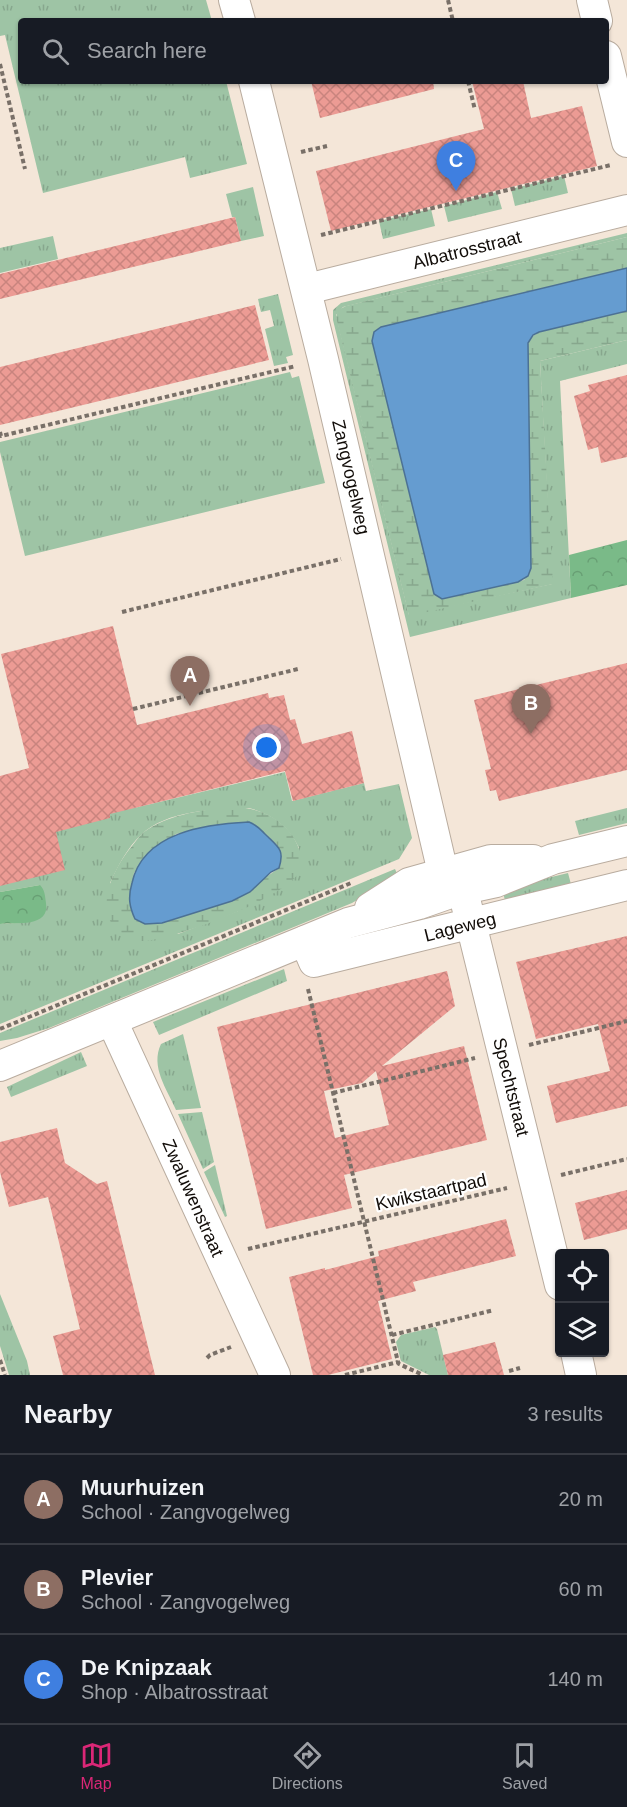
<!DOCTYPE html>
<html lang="en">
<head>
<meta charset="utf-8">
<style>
  :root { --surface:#171b24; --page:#242831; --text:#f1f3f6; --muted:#9ea1a6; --line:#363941; --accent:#db2777 }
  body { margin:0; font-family:Arial,sans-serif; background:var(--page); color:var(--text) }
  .controls { position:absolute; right:18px; bottom:18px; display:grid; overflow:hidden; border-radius:6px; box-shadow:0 2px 4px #0004 }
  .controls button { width:54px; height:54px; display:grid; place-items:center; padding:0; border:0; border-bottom:2px solid var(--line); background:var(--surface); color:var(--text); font:30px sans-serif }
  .you { position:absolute; left:267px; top:748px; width:21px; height:21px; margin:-15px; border:4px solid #fff; border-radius:50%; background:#1a73e8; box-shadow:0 0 0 9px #1a73e833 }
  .badge { display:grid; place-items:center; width:39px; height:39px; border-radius:50%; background:var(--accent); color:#fff; font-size:20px; font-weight:700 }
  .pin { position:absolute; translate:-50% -50px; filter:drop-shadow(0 2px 3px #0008) }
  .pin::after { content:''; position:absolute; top:32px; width:21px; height:18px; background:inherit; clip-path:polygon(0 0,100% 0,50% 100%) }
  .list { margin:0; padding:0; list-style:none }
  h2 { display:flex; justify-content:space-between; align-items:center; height:78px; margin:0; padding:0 24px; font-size:26px }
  h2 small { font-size:20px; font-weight:400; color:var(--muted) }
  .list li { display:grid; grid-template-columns:39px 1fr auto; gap:18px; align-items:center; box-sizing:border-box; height:90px; padding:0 24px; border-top:2px solid var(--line) }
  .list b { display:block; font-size:22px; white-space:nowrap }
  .list p { margin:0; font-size:20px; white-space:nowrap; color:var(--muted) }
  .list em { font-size:20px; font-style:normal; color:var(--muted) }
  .icon { flex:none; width:33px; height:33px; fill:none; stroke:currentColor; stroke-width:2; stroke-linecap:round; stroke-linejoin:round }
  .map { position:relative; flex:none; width:627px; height:1375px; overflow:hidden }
  .search { position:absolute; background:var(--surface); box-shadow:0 2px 4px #0004; left:18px; right:18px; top:18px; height:66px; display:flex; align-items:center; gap:15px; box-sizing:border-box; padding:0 21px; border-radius:6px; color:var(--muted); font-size:22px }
  .sheet { height:348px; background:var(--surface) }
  nav { display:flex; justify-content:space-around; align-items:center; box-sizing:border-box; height:84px; border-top:2px solid var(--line); background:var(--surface); font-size:16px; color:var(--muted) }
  nav a { display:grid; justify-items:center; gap:3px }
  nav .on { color:var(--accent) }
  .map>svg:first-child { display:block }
  .grass { fill:url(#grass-tufts); fill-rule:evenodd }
  .forest { fill:url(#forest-crowns) }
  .wetland { fill:url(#wetland-marsh); fill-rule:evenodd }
  .water { fill:#659cd0; stroke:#4c7194; stroke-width:1.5 }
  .building { fill:url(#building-cross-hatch); fill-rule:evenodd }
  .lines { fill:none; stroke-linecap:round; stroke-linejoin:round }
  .minor-casing { stroke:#b9ac9f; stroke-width:32 }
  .path { stroke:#797068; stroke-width:4; stroke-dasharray:4.5 3; stroke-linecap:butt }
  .minor { stroke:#fff; stroke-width:30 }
  .labels { text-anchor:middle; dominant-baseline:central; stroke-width:4.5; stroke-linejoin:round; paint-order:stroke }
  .street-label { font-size:18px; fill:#110c08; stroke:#fff }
</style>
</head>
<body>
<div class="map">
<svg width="627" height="1375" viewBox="0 0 627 1375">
  <defs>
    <pattern id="grass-tufts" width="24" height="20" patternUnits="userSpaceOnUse" patternTransform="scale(1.5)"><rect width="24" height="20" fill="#9ec4a5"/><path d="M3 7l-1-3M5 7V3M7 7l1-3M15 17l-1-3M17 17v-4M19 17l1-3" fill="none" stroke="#87a78d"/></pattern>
    <pattern id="forest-crowns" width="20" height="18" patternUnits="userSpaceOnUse" patternTransform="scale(1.5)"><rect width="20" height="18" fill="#7aba88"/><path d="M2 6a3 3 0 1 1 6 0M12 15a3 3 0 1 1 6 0" fill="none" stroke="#689f74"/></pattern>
    <pattern id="wetland-marsh" width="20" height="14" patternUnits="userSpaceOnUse" patternTransform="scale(1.5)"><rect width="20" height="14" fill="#9ec4a5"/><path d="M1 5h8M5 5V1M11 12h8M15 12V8" fill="none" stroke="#87a78d"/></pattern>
    <pattern id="building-cross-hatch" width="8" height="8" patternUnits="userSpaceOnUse" patternTransform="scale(1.5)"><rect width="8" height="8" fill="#ec9b94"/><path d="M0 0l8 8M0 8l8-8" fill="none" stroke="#c9847e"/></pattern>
  </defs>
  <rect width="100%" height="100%" fill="#f4e6d8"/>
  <g class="grass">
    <path d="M0,0h206l6,21h-191v60h205l21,83 -57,14 -5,-21 -142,36 -38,-158 -5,1z"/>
    <path d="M564,176l4,17 -53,13 -4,-17z"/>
    <path d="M253,187l11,49 -23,5 -6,-24h-3l-6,-23z"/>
    <path d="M497,192l5,17 -54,13 -4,-16z"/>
    <path d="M431,209l4,17 -52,13 -4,-18z"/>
    <path d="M627,233v4l-284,70 -7,8 73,300 143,-31 -12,-223 87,-21v24l-67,17 11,217 -161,39 -77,-317v-10l8,-7z"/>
    <path d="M53,236l5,23 -58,14v-25z"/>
    <path d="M278,294l15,61 -7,2 2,6 -14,3 -9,-37 9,-3 -4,-16 -9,2 -3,-13z"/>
    <path d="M290,372l2,6 7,-2 26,107 -300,73 -25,-104v-10z"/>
    <path d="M285,772l7,29 72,-18 2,8 33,-7 13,54 -13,21 -399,165v-100l20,-1 20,-38 -40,7v-9l55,-51 53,-23 26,-1zM249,808c23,6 40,18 50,40l-61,63 -60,23 -68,-51c8,-17 17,-35 31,-48 25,-25 75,-26 108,-27z"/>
    <path d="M627,808v15l-48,12 -4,-14z"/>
    <path d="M395,869l3,7 -46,27 -303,125 -32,10 -17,3v-8z"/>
    <path d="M568,873l4,15 -66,16 -4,-15z"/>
    <path d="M284,969l3,12 -128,54 -6,-13z"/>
    <path d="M183,1034l18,74 -25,2c-9,-21 -26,-43 -15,-66z"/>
    <path d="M81,1052l6,14 -76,31 -4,-10z"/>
    <path d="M202,1112l12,50 -11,7 -25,-55z"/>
    <path d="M215,1165l12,51 -2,1 -21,-45z"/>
    <path d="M0,1294l27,67 3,14h-21l-9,-29z"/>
    <path d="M435,1327l2,2 11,46h-19l-28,-14 -5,-19 5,-7z"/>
  </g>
  <g class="forest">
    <path d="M627,540v45l-56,13 -2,-43z"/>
    <path d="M40,885c5,5 5,11 6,18 4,25 -30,19 -46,21v-32z"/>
  </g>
  <g class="wetland">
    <path d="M627,237v31l-246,59 -5,3 -4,11 62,253 8,5 82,-19 6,-8 -3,-225 3,-9 9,-6 88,-21v29l-87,21 13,223 -144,32 -73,-299 2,-7 8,-4z"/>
    <path d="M226,807c23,-1 46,5 62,23 9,10 17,28 11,42 -13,26 -126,68 -156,69 -10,0 -17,-2 -25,-9 -25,-25 -4,-64 14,-86 4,-5 7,-10 12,-14 23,-17 54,-21 82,-25zM236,823l25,7 12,11 4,4 2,23 -47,33 -70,22 -33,-18 5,-32 42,-39z"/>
  </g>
  <g class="water">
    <path d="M627,268v43l-88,21 -6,3 -5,8 3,225 -3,8 -10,6 -76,17 -8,-5 -62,-253 2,-9 7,-5z"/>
    <path d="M249,822c8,3 11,7 16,12 13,13 20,15 14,34l-8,4 -21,20 -18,9 -70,22 -17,1 -10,-5c-6,-13 -7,-22 -3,-36 11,-51 74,-59 117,-61z"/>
  </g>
  <g class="building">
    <path d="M311,81h122l1,8 -114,29z"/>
    <path d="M472,81h51l8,37 51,-12 15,60 -266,65 -15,-60 168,-42z"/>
    <path d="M235,217l6,24 -241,58v-25z"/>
    <path d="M255,305l14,55 -269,65v-58z"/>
    <path d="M627,375v82l-26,6 -3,-16 -10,3 -14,-54 16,-5 -2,-6z"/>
    <path d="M113,626l24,99 131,-32 1,5 15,-3 6,25 5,-1 7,25 50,-13 12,52 -71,18 -8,-30 -175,43v4l-54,14 9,38 -65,16v-110l29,-8 -28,-114z"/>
    <path d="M627,663v107l-128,31 -3,-11 -6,1 -5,-21 6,-1 -17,-69z"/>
    <path d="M627,936v170l-71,17 -9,-37 63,-15 -12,-47 -62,15 -20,-77z"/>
    <path d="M447,971l8,35 -73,60 82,-20 23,94 -143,35 8,33 -86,21 -49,-202zM376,1071l13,54 -54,13 -11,-47 38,-8z"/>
    <path d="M57,1128l8,35 32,21 10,-3 48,194h-92l-10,-39 27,-7 -32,-132 -39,10 -9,-35v-30z"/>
    <path d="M627,1190v39l-43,11 -9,-37z"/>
    <path d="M506,1219l10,37 -103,26 3,9 -38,10 14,58 -64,16h-15l-24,-98 36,-9v2l54,-14 -1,-5z"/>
    <path d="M495,1342l9,33h-56l-5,-20z"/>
  </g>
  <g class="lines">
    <g class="minor-casing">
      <g id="minor">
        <path d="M234,0l6,21"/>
        <path d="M592,0l5,21"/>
        <path d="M606,56l21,86"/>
        <path d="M254,81l69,278 118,505 24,35 95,386"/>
        <path d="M307,289l320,-79"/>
        <path d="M370,908l39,-25 82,-23h42"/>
        <path d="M305,941l9,21 313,-77"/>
        <path d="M112,1021l163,354"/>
        <path d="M0,1066l348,-143 71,-19 40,-14 37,-8 57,-23 74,-18"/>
        <path d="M576,1352l5,23"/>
      </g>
    </g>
    <g class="path">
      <path d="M448,0l5,21"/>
      <path d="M0,64l25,105"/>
      <path d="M468,81l7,29"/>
      <path d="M301,152l26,-6"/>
      <path d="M321,235l290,-70"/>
      <path d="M0,432l1,4 295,-70"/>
      <path d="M122,612l219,-53"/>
      <path d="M133,709l165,-40"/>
      <path d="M308,989l90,373 1,2 24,11"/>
      <path d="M0,1029l351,-146"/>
      <path d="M529,1045l98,-24"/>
      <path d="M333,1093l142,-35"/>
      <path d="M561,1175l66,-16"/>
      <path d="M248,1249l259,-61"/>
      <path d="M392,1335l102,-25"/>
      <path d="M207,1358l3,-3 21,-8"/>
      <path d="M0,1360l5,15"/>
      <path d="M509,1371l11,-3"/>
      <path d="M345,1375l53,-13"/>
    </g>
    <use href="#minor" class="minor"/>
  </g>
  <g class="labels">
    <g class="street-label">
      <text transform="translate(467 250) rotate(-14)">Albatrosstraat</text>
      <text transform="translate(351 477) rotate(77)">Zangvogelweg</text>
      <text transform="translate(460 927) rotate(-14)">Lageweg</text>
      <text transform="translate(511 1087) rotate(76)">Spechtstraat</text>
      <text transform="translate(431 1192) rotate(-13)">Kwikstaartpad</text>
      <text transform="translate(193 1198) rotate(66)">Zwaluwenstraat</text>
    </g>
  </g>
</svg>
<div class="controls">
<button><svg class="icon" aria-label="locate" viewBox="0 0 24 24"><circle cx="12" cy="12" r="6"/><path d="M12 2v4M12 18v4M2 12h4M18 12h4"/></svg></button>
<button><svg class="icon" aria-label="layers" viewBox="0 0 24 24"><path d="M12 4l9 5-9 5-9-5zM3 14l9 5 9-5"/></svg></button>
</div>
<div class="you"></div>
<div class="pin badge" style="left:190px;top:706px;background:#8d6e63">A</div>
<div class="pin badge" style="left:531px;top:734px;background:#8d6e63">B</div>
<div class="pin badge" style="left:456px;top:191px;background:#3f7fe0">C</div>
<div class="search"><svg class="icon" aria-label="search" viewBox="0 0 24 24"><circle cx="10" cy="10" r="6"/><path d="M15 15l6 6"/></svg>Search here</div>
</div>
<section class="sheet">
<h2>Nearby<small>3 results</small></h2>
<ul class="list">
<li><span class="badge" style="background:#8d6e63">A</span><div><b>Muurhuizen</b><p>School · Zangvogelweg</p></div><em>20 m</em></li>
<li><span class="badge" style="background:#8d6e63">B</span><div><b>Plevier</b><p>School · Zangvogelweg</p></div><em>60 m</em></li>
<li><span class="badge" style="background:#3f7fe0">C</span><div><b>De Knipzaak</b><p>Shop · Albatrosstraat</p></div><em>140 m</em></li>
</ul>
</section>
<nav>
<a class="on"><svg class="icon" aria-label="map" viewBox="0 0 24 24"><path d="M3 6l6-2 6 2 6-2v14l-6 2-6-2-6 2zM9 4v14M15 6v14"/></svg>Map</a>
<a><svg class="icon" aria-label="directions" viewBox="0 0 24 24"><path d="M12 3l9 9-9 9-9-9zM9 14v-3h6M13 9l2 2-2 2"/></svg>Directions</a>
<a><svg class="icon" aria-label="saved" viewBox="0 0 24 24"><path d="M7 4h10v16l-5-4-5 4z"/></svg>Saved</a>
</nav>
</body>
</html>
